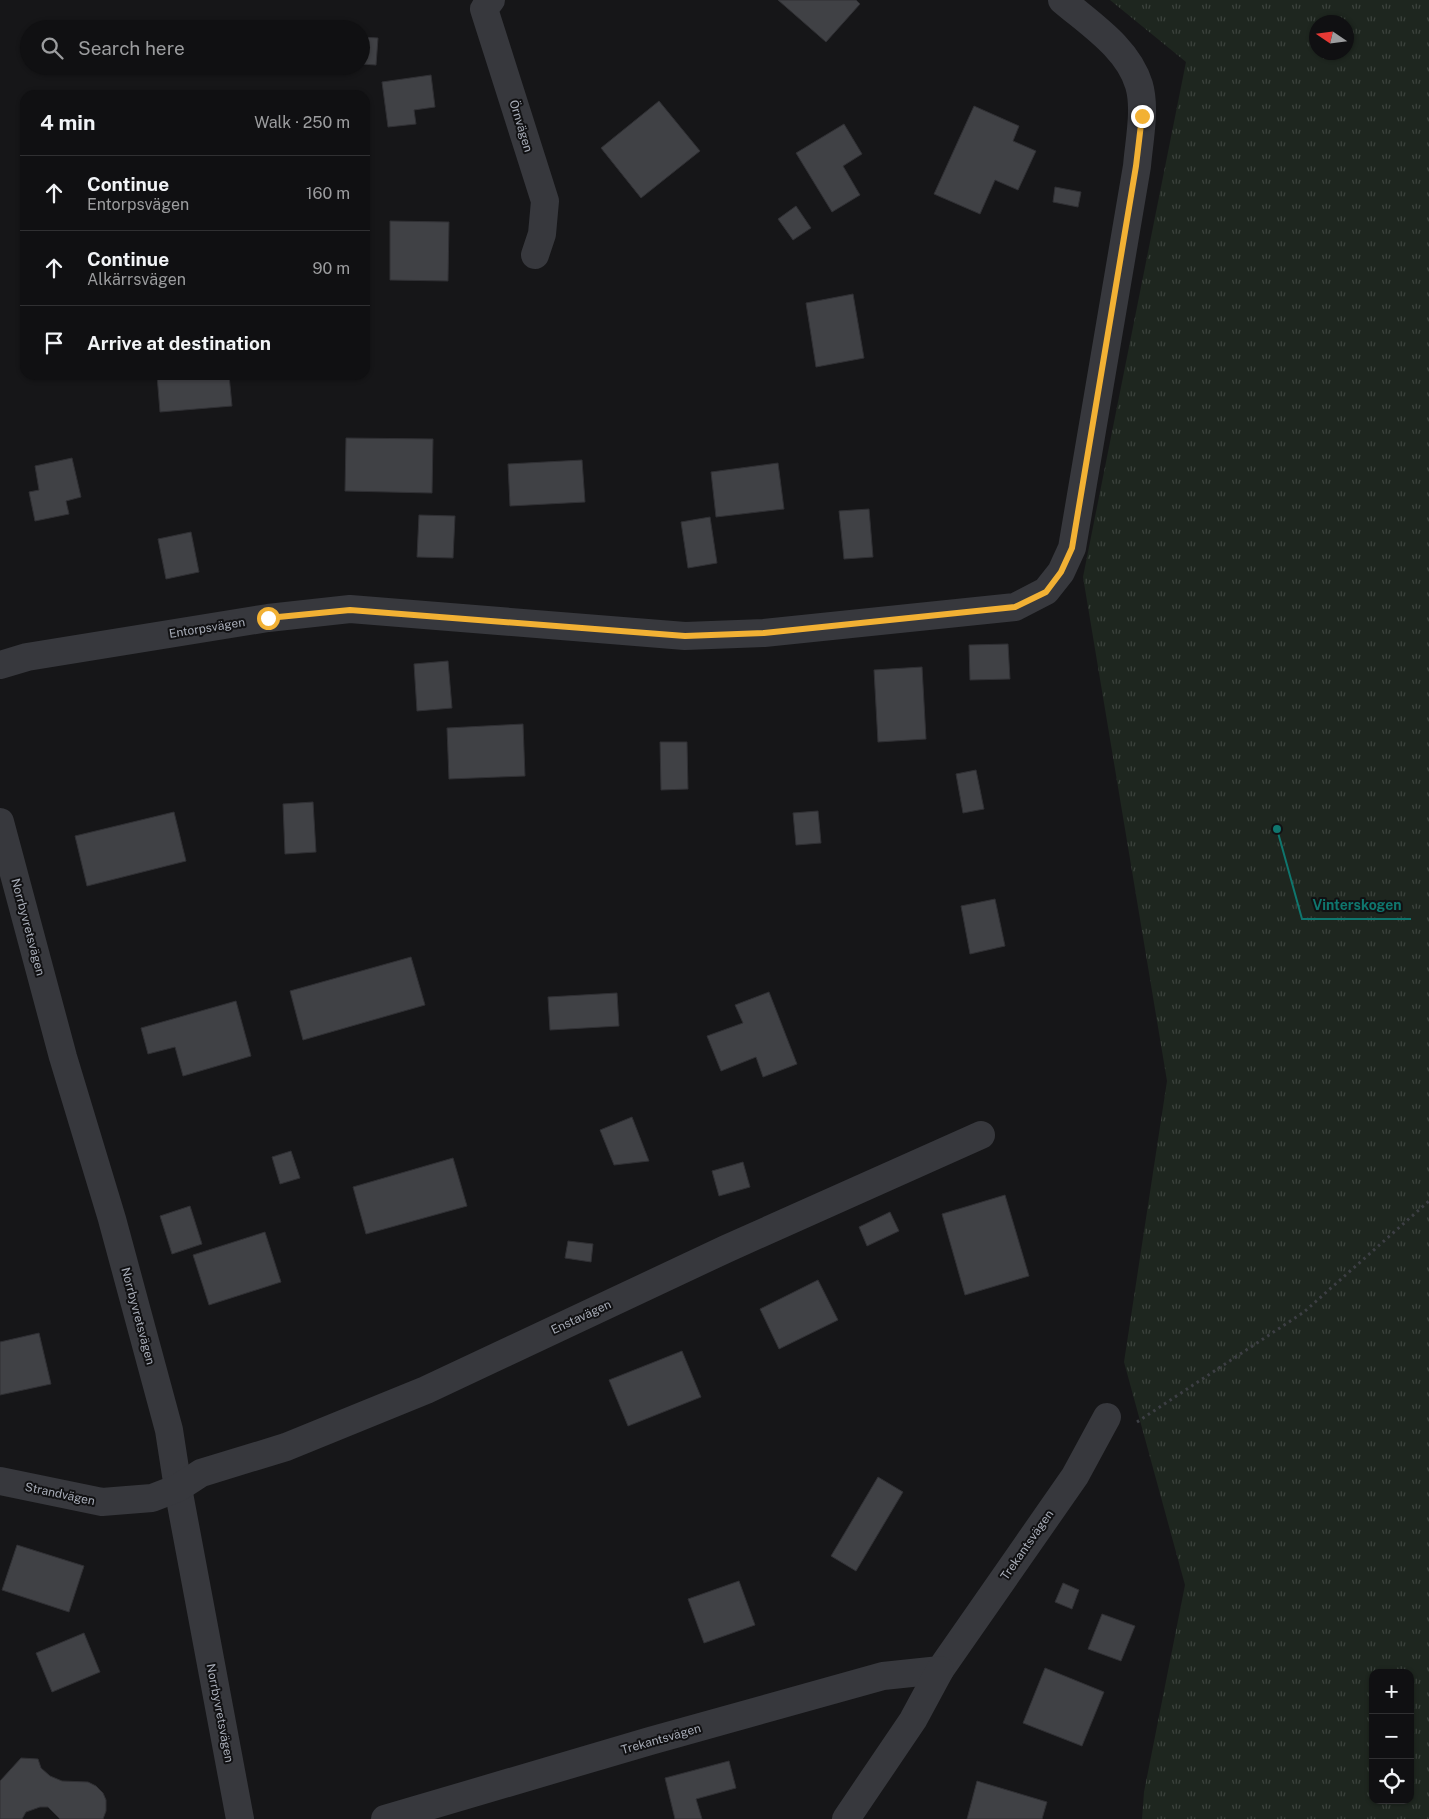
<!DOCTYPE html>
<html lang="en">
<head>
<meta charset="utf-8">
<style>
  :root { --surface:#101012; --page:#19191b; --text:#f1f3f6; --muted:#9c9d9f; --line:#303032 }
  body { margin:0; font-family:"Public Sans",sans-serif; background:var(--page); color:var(--text) }
  .controls { position:absolute; right:15px; bottom:15px; display:grid; overflow:hidden; border-radius:10px; box-shadow:0 1px 4px #0004 }
  .controls button { width:45px; height:45px; display:grid; place-items:center; padding:0; border:0; border-bottom:1px solid var(--line); background:var(--surface); color:var(--text); font:25px sans-serif }
  .compass { position:absolute; left:1309px; top:15px; width:45px; height:45px; border-radius:50%; background:var(--surface); box-shadow:0 1px 4px #0004; rotate:283deg }
  .stop { position:absolute; width:15px; height:15px; margin:-11px; border:4px solid #f2b134; border-radius:50%; background:#fff }
  .stop.end { background:#f2b134; border-color:#fff; box-shadow:0 1px 5px #0008 }
  .list { margin:0; padding:0; list-style:none }
  h2 { display:flex; justify-content:space-between; align-items:center; height:65px; margin:0; padding:0 20px; font-size:21px }
  h2 small { font-size:16px; font-weight:400; color:var(--muted) }
  .list li { display:grid; grid-template-columns:32px 1fr auto; gap:15px; align-items:center; box-sizing:border-box; height:75px; padding:0 20px; border-top:1px solid var(--line) }
  .list b { display:block; font-size:19px; white-space:nowrap }
  .list p { margin:0; font-size:16px; white-space:nowrap; color:var(--muted) }
  .list em { font-size:16px; font-style:normal; color:var(--muted) }
  .icon { flex:none; width:28px; height:28px; fill:none; stroke:currentColor; stroke-width:2; stroke-linecap:round; stroke-linejoin:round }
  .map { position:relative; flex:none; width:1429px; height:1819px; overflow:hidden }
  .search { position:absolute; background:var(--surface); box-shadow:0 1px 4px #0004; left:20px; top:20px; width:350px; height:55px; display:flex; align-items:center; gap:12px; box-sizing:border-box; padding:0 18px; border-radius:28px; color:var(--muted); font-size:19px }
  .panel { position:absolute; background:var(--surface); box-shadow:0 1px 4px #0004; left:20px; top:90px; width:350px; height:290px; border-radius:15px }
  .map>svg:first-child { display:block }
  .park { fill:url(#park-tufts); fill-rule:evenodd }
  .building { fill:#404145; stroke:#303034 }
  .lines { fill:none; stroke-linecap:round; stroke-linejoin:round }
  .path { stroke:#3d3f44; stroke-width:3; stroke-dasharray:2.5 4; stroke-linecap:butt }
  .minor { stroke:#37383d; stroke-width:28 }
  .route { stroke:#f2b134; stroke-width:6 }
  .labels { text-anchor:middle; dominant-baseline:central; stroke-width:4; stroke-linejoin:round; paint-order:stroke }
  .street-label { font-size:12px; fill:#a8adb8; stroke:#111113 }
  .leader { fill:none; stroke:#0f766e; stroke-width:2 }
  .callout-dot { fill:#0f766e; stroke:#111113; stroke-width:2 }
  .callout-label { font-size:14px; text-anchor:middle; font-weight:bold; fill:#0f766e; stroke:#111113; stroke-width:4; stroke-linejoin:round; paint-order:stroke }
</style>
</head>
<body>
<div class="map">
<svg width="1429" height="1819" viewBox="0 0 1429 1819">
  <defs>
    <pattern id="park-tufts" width="24" height="20" patternUnits="userSpaceOnUse" patternTransform="scale(1.25)"><rect width="24" height="20" fill="#1e261f"/><path d="M3 7l-1-3M5 7V3M7 7l1-3M15 17l-1-3M17 17v-4M19 17l1-3" fill="none" stroke="#3c433d"/></pattern>
  </defs>
  <rect width="100%" height="100%" fill="#161618"/>
  <path class="park" d="M1110,0h319v1819h-287l2,-27 41,-207 -61,-223 43,-281 -84,-504 103,-515zM1316,22h30v30h-30zM1373,1673h37v127h-37z"/>
  <g class="building">
    <path d="M778,0h78l4,4 -34,38z"/>
    <path d="M361,37l17,1 -2,27 -15,-1z"/>
    <path d="M431,75l4,32 -21,3 2,14 -28,3 -6,-45z"/>
    <path d="M659,101l41,50 -59,47 -40,-50z"/>
    <path d="M974,106l45,20 -6,15 23,10 -18,39 -23,-10 -15,34 -46,-20z"/>
    <path d="M844,124l18,30 -19,12 17,29 -28,17 -36,-59z"/>
    <path d="M1055,187l26,5 -3,15 -25,-5z"/>
    <path d="M796,206l15,22 -18,12 -15,-21z"/>
    <path d="M390,221l59,1 -1,59 -58,-1z"/>
    <path d="M853,294l11,64 -48,9 -10,-64z"/>
    <path d="M157,375h72l3,31 -72,6z"/>
    <path d="M346,438l87,1 -1,54 -87,-2z"/>
    <path d="M72,458l9,39 -15,4 3,13 -34,7 -6,-29 10,-2 -4,-24z"/>
    <path d="M582,460l3,42 -75,4 -2,-42z"/>
    <path d="M778,463l6,46 -68,8 -5,-45z"/>
    <path d="M869,509l4,48 -29,2 -5,-48z"/>
    <path d="M419,515l36,1 -2,42 -36,-1z"/>
    <path d="M710,517l7,46 -29,5 -7,-46z"/>
    <path d="M191,532l8,40 -33,7 -8,-40z"/>
    <path d="M1008,644l2,35 -40,1 -1,-35z"/>
    <path d="M448,661l4,47 -35,3 -3,-47z"/>
    <path d="M922,667l4,72 -48,3 -4,-72z"/>
    <path d="M523,724l2,52 -76,3 -2,-51z"/>
    <path d="M660,742h27l1,47 -27,1z"/>
    <path d="M976,770l8,39 -21,4 -7,-39z"/>
    <path d="M313,802l3,50 -31,2 -2,-50z"/>
    <path d="M818,811l3,32 -25,2 -3,-32z"/>
    <path d="M174,812l12,49 -99,25 -12,-50z"/>
    <path d="M995,899l10,47 -35,8 -9,-48z"/>
    <path d="M411,957l14,48 -122,35 -13,-49z"/>
    <path d="M769,992l28,72 -34,13 -7,-20 -35,14 -14,-35 36,-13 -8,-18z"/>
    <path d="M617,993l2,33 -69,4 -2,-33z"/>
    <path d="M236,1001l15,55 -68,20 -8,-29 -27,7 -7,-26z"/>
    <path d="M632,1117l17,44 -35,4 -14,-35z"/>
    <path d="M291,1151l9,27 -20,6 -8,-27z"/>
    <path d="M453,1158l14,48 -101,28 -13,-47z"/>
    <path d="M743,1162l7,25 -31,9 -7,-25z"/>
    <path d="M1005,1195l24,81 -64,19 -23,-81z"/>
    <path d="M190,1206l12,38 -30,10 -12,-38z"/>
    <path d="M890,1212l9,19 -32,15 -8,-19z"/>
    <path d="M265,1232l16,50 -72,23 -16,-50z"/>
    <path d="M568,1241l25,3 -2,18 -26,-4z"/>
    <path d="M818,1280l20,40 -59,29 -19,-40z"/>
    <path d="M39,1333l12,51 -51,11v-53z"/>
    <path d="M682,1351l19,46 -73,29 -19,-46z"/>
    <path d="M878,1477l25,15 -47,79 -25,-15z"/>
    <path d="M17,1545l67,21 -15,46 -67,-22z"/>
    <path d="M739,1581l16,44 -51,18 -16,-44z"/>
    <path d="M1063,1583l16,7 -7,19 -17,-7z"/>
    <path d="M1102,1614l33,12 -14,35 -33,-12z"/>
    <path d="M84,1633l16,39 -48,20 -16,-39z"/>
    <path d="M1045,1668l59,24 -22,54 -59,-23z"/>
    <path d="M21,1758l17,1 3,9 9,8 12,5 26,1 8,4 7,7 3,7v11l-3,8h-43l-12,-12h-8l-14,5 -4,7h-22v-38z"/>
    <path d="M729,1761l7,27 -40,11 6,20h-27l-10,-41z"/>
    <path d="M977,1781l70,21 -5,17h-75z"/>
  </g>
  <g class="lines">
    <path class="path" d="M1137,1422l167,-110 125,-111"/>
    <g class="minor">
      <path d="M491,0l-7,9 61,192 -3,33 -7,21"/>
      <path d="M0,665l27,-8 241,-39 82,-9 335,27 79,-3 251,-26 31,-16 15,-19 11,-24 65,-382c2,-25 9,-57 2,-81 -11,-37 -49,-61 -77,-85"/>
      <path d="M0,822l63,235 49,162 57,211 9,58 62,331"/>
      <path d="M0,1481l102,21 50,-4 26,-10 23,-15 85,-26 140,-57 300,-141 255,-114"/>
      <path d="M385,1819l265,-78 233,-65 57,-6 135,-194 32,-59"/>
      <path d="M846,1819l67,-99 27,-50"/>
    </g>
  </g>
  <g class="lines">
    <path class="route" d="M268,618l82,-8 335,26 79,-3 251,-26 31,-15 15,-20 11,-24 64,-382 6,-50"/>
  </g>
  <g class="labels">
    <g class="street-label">
      <text transform="translate(521 126) rotate(73)">Örnvägen</text>
      <text transform="translate(207 628) rotate(-9)">Entorpsvägen</text>
      <text transform="translate(28 927) rotate(75)">Norrbyvretsvägen</text>
      <text transform="translate(138 1316) rotate(75)">Norrbyvretsvägen</text>
      <text transform="translate(581 1317) rotate(-25)">Enstavägen</text>
      <text transform="translate(60 1494) rotate(12)">Strandvägen</text>
      <text transform="translate(1027 1545) rotate(-55)">Trekantsvägen</text>
      <text transform="translate(220 1713) rotate(79)">Norrbyvretsvägen</text>
      <text transform="translate(661 1739) rotate(-16)">Trekantsvägen</text>
    </g>
  </g>
  <path class="leader" d="M1277 829L1302 919H1411"/>
  <circle class="callout-dot" cx="1277" cy="829" r="5"/>
  <g class="callout-label">
    <text x="1357" y="910">Vinterskogen</text>
  </g>
</svg>
<div class="controls">
<button>+</button>
<button>−</button>
<button><svg class="icon" aria-label="locate" viewBox="0 0 24 24"><circle cx="12" cy="12" r="6"/><path d="M12 2v4M12 18v4M2 12h4M18 12h4"/></svg></button>
</div>
<svg class="compass" viewBox="-18 -18 36 36"><path d="M0-13l5 13h-10z" fill="#e53935"/><path d="M0 13l5-13h-10z" fill="#9c9d9f"/></svg>
<div class="stop" style="left:268px;top:618px"></div>
<div class="stop end" style="left:1142px;top:116px"></div>
<div class="search"><svg class="icon" aria-label="search" viewBox="0 0 24 24"><circle cx="10" cy="10" r="6"/><path d="M15 15l6 6"/></svg>Search here</div>
<section class="panel">
<h2>4 min<small>Walk · 250 m</small></h2>
<ul class="list">
<li><svg class="icon" aria-label="ahead" viewBox="0 0 24 24"><path d="M12 20V5M6 11l6-6 6 6"/></svg><div><b>Continue</b><p>Entorpsvägen</p></div><em>160 m</em></li>
<li><svg class="icon" aria-label="ahead" viewBox="0 0 24 24"><path d="M12 20V5M6 11l6-6 6 6"/></svg><div><b>Continue</b><p>Alkärrsvägen</p></div><em>90 m</em></li>
<li><svg class="icon" aria-label="arrive" viewBox="0 0 24 24"><path d="M6 21V4h12l-3 4 3 4H6"/></svg><div><b>Arrive at destination</b></div></li>
</ul>
</section>
</div>
</body>
</html>
